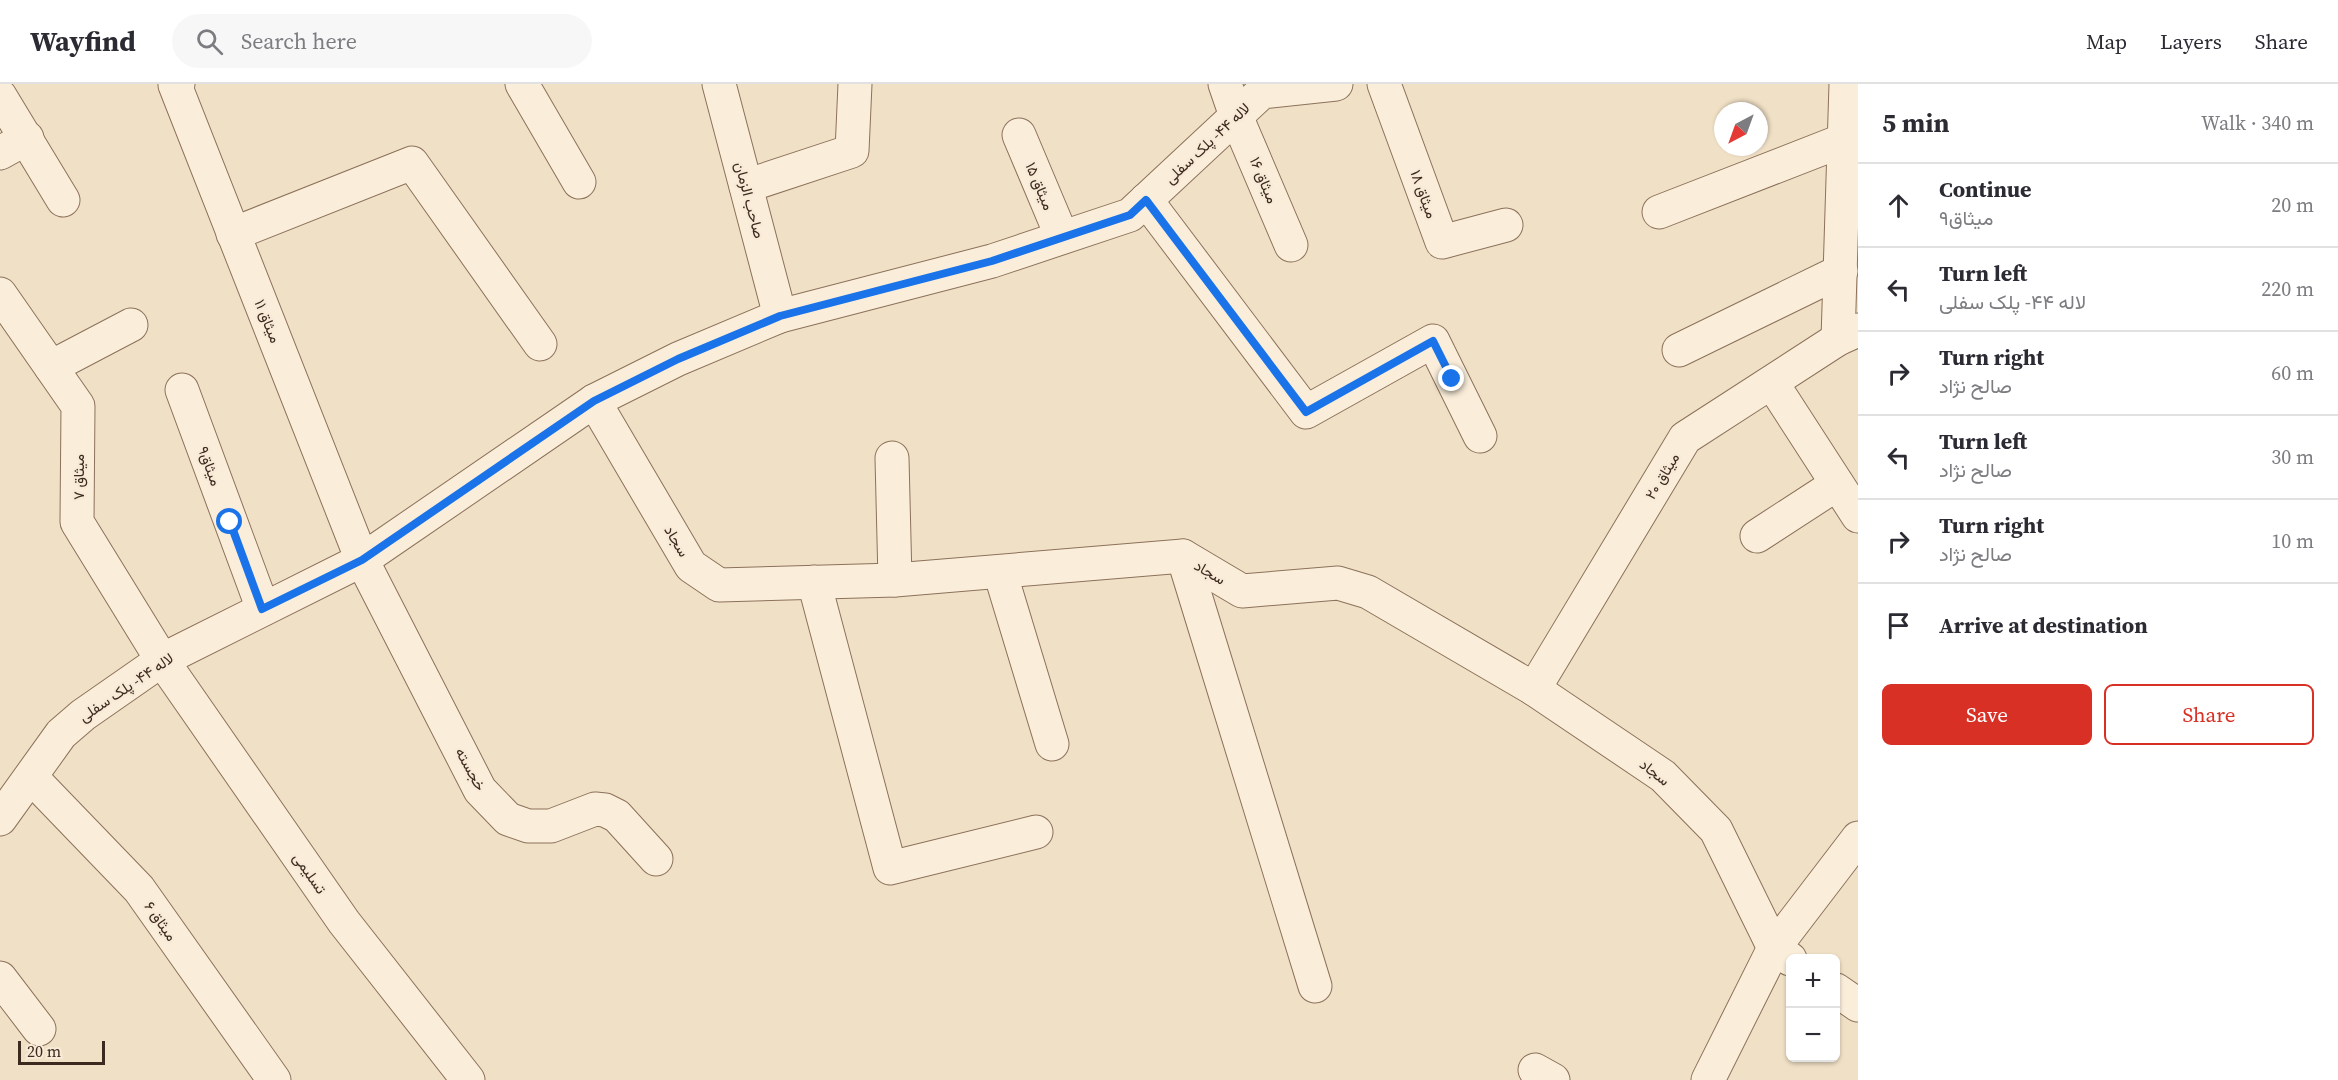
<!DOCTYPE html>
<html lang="en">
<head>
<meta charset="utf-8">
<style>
  :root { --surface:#fff; --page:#f7f7f7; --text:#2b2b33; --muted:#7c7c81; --line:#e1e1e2; --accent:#d93025 }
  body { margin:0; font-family:"Source Serif 4",Vazirmatn,serif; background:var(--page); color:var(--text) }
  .controls { position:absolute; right:18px; bottom:18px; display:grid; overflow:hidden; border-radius:9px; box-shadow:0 2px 4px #0004 }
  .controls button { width:54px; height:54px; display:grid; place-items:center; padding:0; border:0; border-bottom:2px solid var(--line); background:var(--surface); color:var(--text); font:30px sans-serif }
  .compass { position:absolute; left:1714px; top:18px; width:54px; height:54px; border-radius:50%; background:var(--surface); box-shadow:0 2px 4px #0004; rotate:221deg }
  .scale { position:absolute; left:18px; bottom:15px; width:87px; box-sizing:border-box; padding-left:6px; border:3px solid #3c2a1f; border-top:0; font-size:16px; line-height:21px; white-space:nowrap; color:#3c2a1f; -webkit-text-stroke:4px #f7ead6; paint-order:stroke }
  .stop { position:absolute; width:18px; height:18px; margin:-14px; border:4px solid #1a73e8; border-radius:50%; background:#fff }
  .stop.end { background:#1a73e8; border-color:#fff; box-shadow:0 2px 6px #0008 }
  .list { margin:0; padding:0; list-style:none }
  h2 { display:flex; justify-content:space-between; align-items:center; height:78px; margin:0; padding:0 24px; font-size:26px }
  h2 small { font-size:20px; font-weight:400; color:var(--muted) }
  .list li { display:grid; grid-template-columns:39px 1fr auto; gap:18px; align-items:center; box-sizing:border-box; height:84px; padding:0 24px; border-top:2px solid var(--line) }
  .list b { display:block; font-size:22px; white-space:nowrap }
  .list p { margin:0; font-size:20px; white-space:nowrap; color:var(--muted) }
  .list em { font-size:20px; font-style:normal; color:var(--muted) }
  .actions { display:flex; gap:12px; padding:18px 24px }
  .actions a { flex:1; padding:14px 0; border:2px solid var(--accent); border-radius:9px; text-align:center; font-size:21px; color:var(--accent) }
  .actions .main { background:var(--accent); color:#fff }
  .icon { flex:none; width:33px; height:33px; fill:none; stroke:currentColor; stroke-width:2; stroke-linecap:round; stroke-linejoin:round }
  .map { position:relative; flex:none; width:1858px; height:996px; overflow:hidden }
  header { display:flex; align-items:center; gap:36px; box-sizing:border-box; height:84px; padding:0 30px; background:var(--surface); border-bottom:2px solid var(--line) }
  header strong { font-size:28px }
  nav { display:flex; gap:33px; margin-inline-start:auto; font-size:21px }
  .search { width:420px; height:54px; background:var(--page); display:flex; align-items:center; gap:15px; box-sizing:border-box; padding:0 21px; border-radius:33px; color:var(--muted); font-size:22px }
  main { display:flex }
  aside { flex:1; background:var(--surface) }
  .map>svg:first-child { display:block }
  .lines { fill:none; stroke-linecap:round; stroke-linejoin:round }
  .minor-casing { stroke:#8c715b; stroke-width:35 }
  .minor { stroke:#faeeda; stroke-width:33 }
  .route { stroke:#1a73e8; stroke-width:8 }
  .labels { text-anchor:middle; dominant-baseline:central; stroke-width:4.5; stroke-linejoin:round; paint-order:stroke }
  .street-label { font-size:15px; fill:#3c2a1f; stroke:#f7ead6 }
</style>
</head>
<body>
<header>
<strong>Wayfind</strong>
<div class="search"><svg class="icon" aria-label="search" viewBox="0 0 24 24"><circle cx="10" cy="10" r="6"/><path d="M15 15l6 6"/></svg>Search here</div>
<nav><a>Map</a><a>Layers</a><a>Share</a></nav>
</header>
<main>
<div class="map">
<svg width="1858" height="996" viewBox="0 0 1858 996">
  <rect width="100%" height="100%" fill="#f0e0c6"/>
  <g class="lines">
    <g class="minor-casing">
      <g id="minor">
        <path d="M178,0l-3,1 187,475 118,230 28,29 20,7h23l44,-17 10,1 12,6 39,43"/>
        <path d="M522,0l57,98"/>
        <path d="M719,0l61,232"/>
        <path d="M1225,0l11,32 55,129"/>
        <path d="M1384,0l58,158 64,-17"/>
        <path d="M0,12l63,104"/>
        <path d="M1019,51l43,102"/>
        <path d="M0,69l27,-15"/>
        <path d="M746,102l106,-35 3,-67"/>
        <path d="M1146,116l160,212 127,-71 47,95"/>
        <path d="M1659,128l185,-72"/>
        <path d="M233,150l179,-71 128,181"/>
        <path d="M0,210l78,112 -1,116 85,138 182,262 124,158"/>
        <path d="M1838,255l8,-255"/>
        <path d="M1679,266l162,-79"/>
        <path d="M51,283l80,-42"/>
        <path d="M1772,299l86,133"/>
        <path d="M182,306l81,219"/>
        <path d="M594,317l97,165 28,19 176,-5 288,-24 59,35 96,-8 30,9 166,97 129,87 53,54 58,118 16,11"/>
        <path d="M892,374l3,122"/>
        <path d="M1757,452l80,-52"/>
        <path d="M1183,472l132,430"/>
        <path d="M1000,488l52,172"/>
        <path d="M814,498l76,286 146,-36"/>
        <path d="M1534,605l151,-251 153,-99 20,-9"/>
        <path d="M31,693l108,112 135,191"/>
        <path d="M0,735l61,-85 22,-19 79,-55 200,-100 232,-159 84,-42 102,-43 212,-55 138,-46 132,-123 74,-8"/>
        <path d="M0,894l39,51"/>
        <path d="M1836,906l22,15"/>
        <path d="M1535,986l18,10"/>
        <path d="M1708,996l66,-132 84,-110"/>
      </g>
    </g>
    <use href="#minor" class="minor"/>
  </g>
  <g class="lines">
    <path class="route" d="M230,438l32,87 100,-49 232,-159 84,-42 102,-43 212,-55 138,-46 16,-15 160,212 127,-71 19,38"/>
  </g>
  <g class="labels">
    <g class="street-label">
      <text transform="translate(1207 59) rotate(-43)">لاله ۴۴- پلک سفلی</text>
      <text transform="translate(1264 96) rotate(67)">میثاق ۱۶</text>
      <text transform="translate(1040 102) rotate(67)">میثاق ۱۵</text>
      <text transform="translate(1424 110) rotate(70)">میثاق ۱۸</text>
      <text transform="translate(750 116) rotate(75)">صاحب الزمان</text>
      <text transform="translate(268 237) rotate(68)">میثاق ۱۱</text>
      <text transform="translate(210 382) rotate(70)">میثاق۹</text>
      <text transform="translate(1662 392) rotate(-59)">میثاق ۲۰</text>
      <text transform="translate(78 393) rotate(-90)">میثاق ۷</text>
      <text transform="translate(677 457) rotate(59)">سجاد</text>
      <text transform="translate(1210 488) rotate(30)">سجاد</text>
      <text transform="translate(126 603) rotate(-34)">لاله ۴۴- پلک سفلی</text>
      <text transform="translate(471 685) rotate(61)">خجسته</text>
      <text transform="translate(1655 688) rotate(38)">سجاد</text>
      <text transform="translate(310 789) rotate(55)">تسلیمی</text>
      <text transform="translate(161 837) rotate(55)">میثاق ۶</text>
    </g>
  </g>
</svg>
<div class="controls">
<button>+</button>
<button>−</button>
</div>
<svg class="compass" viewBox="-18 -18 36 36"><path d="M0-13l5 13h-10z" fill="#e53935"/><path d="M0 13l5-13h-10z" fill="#7c7c81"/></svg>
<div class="scale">20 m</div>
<div class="stop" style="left:230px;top:438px"></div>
<div class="stop end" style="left:1452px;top:295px"></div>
</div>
<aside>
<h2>5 min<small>Walk · 340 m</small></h2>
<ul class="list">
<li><svg class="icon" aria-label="ahead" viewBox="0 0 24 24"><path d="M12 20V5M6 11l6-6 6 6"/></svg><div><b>Continue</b><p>میثاق۹</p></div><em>20 m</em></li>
<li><svg class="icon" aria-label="left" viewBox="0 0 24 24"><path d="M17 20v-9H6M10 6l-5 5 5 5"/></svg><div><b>Turn left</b><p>لاله ۴۴- پلک سفلی</p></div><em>220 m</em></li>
<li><svg class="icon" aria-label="right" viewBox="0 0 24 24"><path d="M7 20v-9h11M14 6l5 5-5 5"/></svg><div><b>Turn right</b><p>صالح نژاد</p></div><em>60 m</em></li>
<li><svg class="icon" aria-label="left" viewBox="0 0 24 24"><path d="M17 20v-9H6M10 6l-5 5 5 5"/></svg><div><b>Turn left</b><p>صالح نژاد</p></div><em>30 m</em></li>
<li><svg class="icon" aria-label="right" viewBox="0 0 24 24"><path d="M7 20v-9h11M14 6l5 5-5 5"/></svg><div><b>Turn right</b><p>صالح نژاد</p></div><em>10 m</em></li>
<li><svg class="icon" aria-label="arrive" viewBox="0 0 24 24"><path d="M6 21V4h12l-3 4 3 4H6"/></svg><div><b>Arrive at destination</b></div></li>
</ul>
<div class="actions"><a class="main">Save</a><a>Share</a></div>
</aside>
</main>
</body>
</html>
